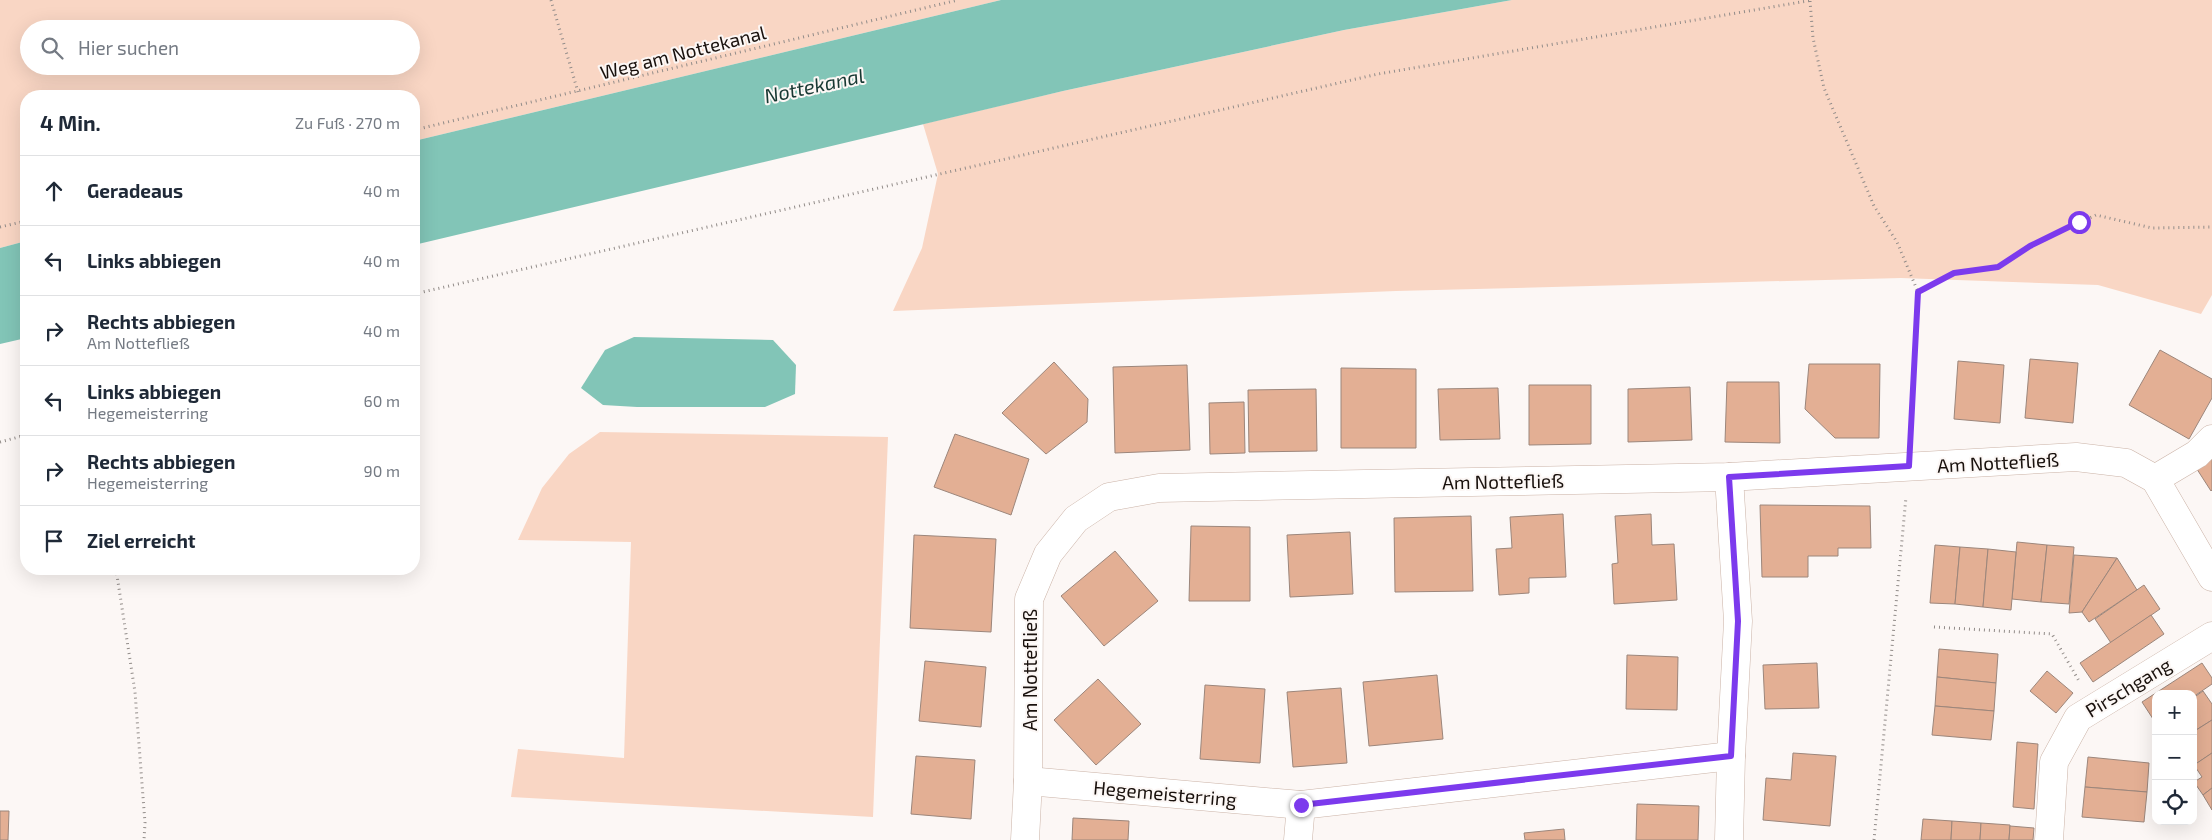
<!DOCTYPE html>
<html lang="de">
<head>
<meta charset="utf-8">
<style>
  :root { --surface:#fff; --page:#f6f6f7; --text:#1f2937; --muted:#747a83; --line:#e0e1e3 }
  body { margin:0; font-family:"Exo 2",sans-serif; background:var(--page); color:var(--text) }
  .controls { position:absolute; right:15px; bottom:15px; display:grid; overflow:hidden; border-radius:10px; box-shadow:0 5px 20px #0002 }
  .controls button { width:45px; height:45px; display:grid; place-items:center; padding:0; border:0; border-bottom:1px solid var(--line); background:var(--surface); color:var(--text); font:25px sans-serif }
  .stop { position:absolute; width:15px; height:15px; margin:-11px; border:4px solid #7c3aed; border-radius:50%; background:#fff }
  .stop.end { background:#7c3aed; border-color:#fff; box-shadow:0 1px 5px #0008 }
  .list { margin:0; padding:0; list-style:none }
  h2 { display:flex; justify-content:space-between; align-items:center; height:65px; margin:0; padding:0 20px; font-size:21px }
  h2 small { font-size:16px; font-weight:400; color:var(--muted) }
  .list li { display:grid; grid-template-columns:32px 1fr auto; gap:15px; align-items:center; box-sizing:border-box; height:70px; padding:0 20px; border-top:1px solid var(--line) }
  .list b { display:block; font-size:19px; white-space:nowrap }
  .list p { margin:0; font-size:16px; white-space:nowrap; color:var(--muted) }
  .list em { font-size:16px; font-style:normal; color:var(--muted) }
  .icon { flex:none; width:28px; height:28px; fill:none; stroke:currentColor; stroke-width:2; stroke-linecap:round; stroke-linejoin:round }
  .map { position:relative; flex:none; width:2212px; height:840px; overflow:hidden }
  .search { position:absolute; background:var(--surface); box-shadow:0 5px 20px #0002; left:20px; top:20px; width:400px; height:55px; display:flex; align-items:center; gap:12px; box-sizing:border-box; padding:0 18px; border-radius:28px; color:var(--muted); font-size:19px }
  .panel { position:absolute; background:var(--surface); box-shadow:0 5px 20px #0002; left:20px; top:90px; width:400px; height:485px; border-radius:20px }
  .map>svg:first-child { display:block }
  .green { fill:#f9d6c4; fill-rule:evenodd }
  .water { fill:#82c5b7 }
  .building { fill:#e3af94; stroke:#9c867b }
  .lines { fill:none; stroke-linecap:round; stroke-linejoin:round }
  .minor-casing { stroke:#cbb3a7; stroke-width:29 }
  .path { stroke:#928c89; stroke-width:3; stroke-dasharray:1 4; stroke-linecap:butt }
  .minor { stroke:#fff; stroke-width:28 }
  .route { stroke:#7c3aed; stroke-width:6 }
  .labels { text-anchor:middle; dominant-baseline:central; stroke-width:4; stroke-linejoin:round; paint-order:stroke }
  .street-label { font-size:19px; fill:#19110d; stroke:#fcf7f5 }
  .water-label { font-size:20px; font-style:italic; fill:#173832; stroke:#fcf7f5 }
</style>
</head>
<body>
<div class="map">
<svg width="2212" height="840" viewBox="0 0 2212 840">
  <rect width="100%" height="100%" fill="#fcf7f5"/>
  <g class="green">
    <path d="M0,0h1001l-587,141v-45h-388v145l-26,7zM29,29h382v37h-382z"/>
    <path d="M1512,0h700v295l-11,19 -103,-29 -197,-7 -505,13 -503,20 29,-63 16,-74 -15,-50 140,-33 281,-61z"/>
    <path d="M600,432l288,5 -15,380 -362,-20 7,-48 106,9 7,-216 -113,-2 24,-52 27,-34z"/>
  </g>
  <g class="water">
    <path d="M1001,0h511l-168,30 -281,61 -649,154v-104z"/>
    <path d="M26,241v97l-26,6v-96z"/>
    <path d="M634,337l139,3 23,25 -1,29 -30,13h-128l-34,-2 -22,-17 24,-38z"/>
  </g>
  <g class="building">
    <path d="M2160,350l52,29v19l-23,41 -60,-34z"/>
    <path d="M2030,359l48,4 -5,60 -48,-5z"/>
    <path d="M1958,361l46,4 -4,58 -46,-4z"/>
    <path d="M1054,362l34,37 -1,23 -41,32 -44,-41z"/>
    <path d="M1809,364h71l-1,74h-44l-30,-29z"/>
    <path d="M1187,365l3,85 -75,3 -2,-86z"/>
    <path d="M1341,368l75,1v79h-75z"/>
    <path d="M1727,382h52l1,61 -55,-1z"/>
    <path d="M1529,385h62v59l-62,1z"/>
    <path d="M1690,387l2,53 -64,2v-53z"/>
    <path d="M1498,388l2,51 -60,1 -2,-51z"/>
    <path d="M1316,389l1,62 -68,1 -1,-62z"/>
    <path d="M1244,402l1,51 -35,1 -1,-51z"/>
    <path d="M955,434l74,25 -18,56 -77,-28z"/>
    <path d="M2212,451v39l-1,1 -18,-28z"/>
    <path d="M1760,505l110,1 1,42h-33v8h-30v21h-46z"/>
    <path d="M1563,514l3,63 -37,1v15l-30,2 -3,-46 16,-1 -2,-31z"/>
    <path d="M1651,514l1,31 22,-1 3,56 -63,4 -2,-40 6,-1 -3,-47z"/>
    <path d="M1471,516l2,75 -78,1 -1,-74z"/>
    <path d="M1191,526l59,1v74h-61z"/>
    <path d="M1350,532l3,62 -63,3 -3,-62z"/>
    <path d="M914,535l82,4 -5,93 -81,-4z"/>
    <path d="M2017,542l30,3 -6,57 -29,-3z"/>
    <path d="M1935,545l25,2 -5,57 -25,-1z"/>
    <path d="M2047,545l27,2 -5,57 -28,-2z"/>
    <path d="M1960,547l28,2 -5,58 -28,-3z"/>
    <path d="M1988,549l28,3 -5,58 -28,-3z"/>
    <path d="M1115,551l43,50 -54,45 -43,-50z"/>
    <path d="M2074,555l43,3 -35,54 -13,1z"/>
    <path d="M2117,558l20,32 -48,32 -7,-10z"/>
    <path d="M2144,585l16,24 -49,34 -16,-24z"/>
    <path d="M2151,615l13,19 -71,48 -13,-19z"/>
    <path d="M1939,649l59,5 -2,29 -59,-6z"/>
    <path d="M1627,655l51,2 -1,53 -51,-1z"/>
    <path d="M925,661l61,6 -5,60 -62,-6z"/>
    <path d="M1817,663l2,45 -54,1 -2,-44z"/>
    <path d="M2202,663l10,15v6l-19,13v-3h-37l-1,28 -13,-20z"/>
    <path d="M2047,671l26,22 -17,20 -26,-22z"/>
    <path d="M1437,675l6,64 -74,7 -6,-64z"/>
    <path d="M1937,677l59,6 -2,28 -59,-5z"/>
    <path d="M1098,679l43,45 -45,41 -42,-45z"/>
    <path d="M1205,685l60,4 -5,74 -60,-4z"/>
    <path d="M1341,688l6,75 -54,4 -6,-75z"/>
    <path d="M2203,691l9,13v16l-19,12v-34z"/>
    <path d="M1935,706l59,5 -3,29 -59,-5z"/>
    <path d="M2212,720v33l-19,13v-34z"/>
    <path d="M2017,742l21,2 -4,65 -21,-2z"/>
    <path d="M1793,753l43,3 -6,70 -67,-6 3,-42 25,2z"/>
    <path d="M2212,753v35l-9,7 -9,-13 8,-5 -8,-12z"/>
    <path d="M916,756l59,4 -4,59 -60,-5z"/>
    <path d="M2088,757l61,6 -2,29 -62,-5z"/>
    <path d="M2085,787l62,5 -3,30 -62,-5z"/>
    <path d="M2212,788v22l-9,-15z"/>
    <path d="M1637,804l62,2 -1,34h-62z"/>
    <path d="M0,811h9l-1,29h-8z"/>
    <path d="M1073,818l56,3 -1,19h-56z"/>
    <path d="M1923,819l29,2 -1,19h-30z"/>
    <path d="M1952,821l29,2 -1,17h-29z"/>
    <path d="M1981,823l29,2 -1,15h-29z"/>
    <path d="M2010,826l24,2 -1,12h-24z"/>
    <path d="M1564,829l1,11h-40l-1,-7z"/>
  </g>
  <g class="lines">
    <g class="minor-casing">
      <g id="minor">
        <path d="M1729,477l9,144 -7,135 -2,84"/>
        <path d="M2155,479l42,-25 15,-15"/>
        <path d="M1028,781l273,24"/>
        <path d="M1025,840l3,-59 1,-182 19,-45 28,-35 33,-22 50,-9 570,-11 347,-20 50,6 29,16 57,98"/>
        <path d="M1298,840l3,-35 430,-49"/>
        <path d="M2049,840l5,-78 24,-44 134,-82"/>
      </g>
    </g>
    <g class="path">
      <path d="M551,0l27,92"/>
      <path d="M1810,1l3,37 11,50 50,118 23,36 21,50 -7,144"/>
      <path d="M414,130l544,-130"/>
      <path d="M0,227l26,-6"/>
      <path d="M1918,292l36,-19 43,-6 33,-21 66,-31 56,13 60,-1"/>
      <path d="M414,294l964,-220 435,-74"/>
      <path d="M0,442l26,-7"/>
      <path d="M116,569l19,123 10,131 -1,17"/>
      <path d="M1934,627l118,7 27,47"/>
      <path d="M1874,840l32,-343"/>
    </g>
    <use href="#minor" class="minor"/>
  </g>
  <g class="lines">
    <path class="route" d="M1301,805l430,-49 7,-135 -9,-144 180,-11 9,-174 36,-19 44,-6 32,-21 49,-24"/>
  </g>
  <g class="labels">
    <g class="street-label">
      <text transform="translate(683 52) rotate(-14)">Weg am Nottekanal</text>
      <text transform="translate(1998 462) rotate(-3)">Am Nottefließ</text>
      <text transform="translate(1503 481) rotate(-1)">Am Nottefließ</text>
      <text transform="translate(1029 670) rotate(-90)">Am Nottefließ</text>
      <text transform="translate(2128 687) rotate(-31)">Pirschgang</text>
      <text transform="translate(1165 793) rotate(5)">Hegemeisterring</text>
    </g>
    <g class="water-label">
      <text transform="translate(814 85) rotate(-12)">Nottekanal</text>
    </g>
  </g>
</svg>
<div class="controls">
<button>+</button>
<button>−</button>
<button><svg class="icon" aria-label="locate" viewBox="0 0 24 24"><circle cx="12" cy="12" r="6"/><path d="M12 2v4M12 18v4M2 12h4M18 12h4"/></svg></button>
</div>
<div class="stop" style="left:2079px;top:222px"></div>
<div class="stop end" style="left:1301px;top:805px"></div>
<div class="search"><svg class="icon" aria-label="search" viewBox="0 0 24 24"><circle cx="10" cy="10" r="6"/><path d="M15 15l6 6"/></svg>Hier suchen</div>
<section class="panel">
<h2>4 Min.<small>Zu Fuß · 270 m</small></h2>
<ul class="list">
<li><svg class="icon" aria-label="ahead" viewBox="0 0 24 24"><path d="M12 20V5M6 11l6-6 6 6"/></svg><div><b>Geradeaus</b></div><em>40 m</em></li>
<li><svg class="icon" aria-label="left" viewBox="0 0 24 24"><path d="M17 20v-9H6M10 6l-5 5 5 5"/></svg><div><b>Links abbiegen</b></div><em>40 m</em></li>
<li><svg class="icon" aria-label="right" viewBox="0 0 24 24"><path d="M7 20v-9h11M14 6l5 5-5 5"/></svg><div><b>Rechts abbiegen</b><p>Am Nottefließ</p></div><em>40 m</em></li>
<li><svg class="icon" aria-label="left" viewBox="0 0 24 24"><path d="M17 20v-9H6M10 6l-5 5 5 5"/></svg><div><b>Links abbiegen</b><p>Hegemeisterring</p></div><em>60 m</em></li>
<li><svg class="icon" aria-label="right" viewBox="0 0 24 24"><path d="M7 20v-9h11M14 6l5 5-5 5"/></svg><div><b>Rechts abbiegen</b><p>Hegemeisterring</p></div><em>90 m</em></li>
<li><svg class="icon" aria-label="arrive" viewBox="0 0 24 24"><path d="M6 21V4h12l-3 4 3 4H6"/></svg><div><b>Ziel erreicht</b></div></li>
</ul>
</section>
</div>
</body>
</html>
